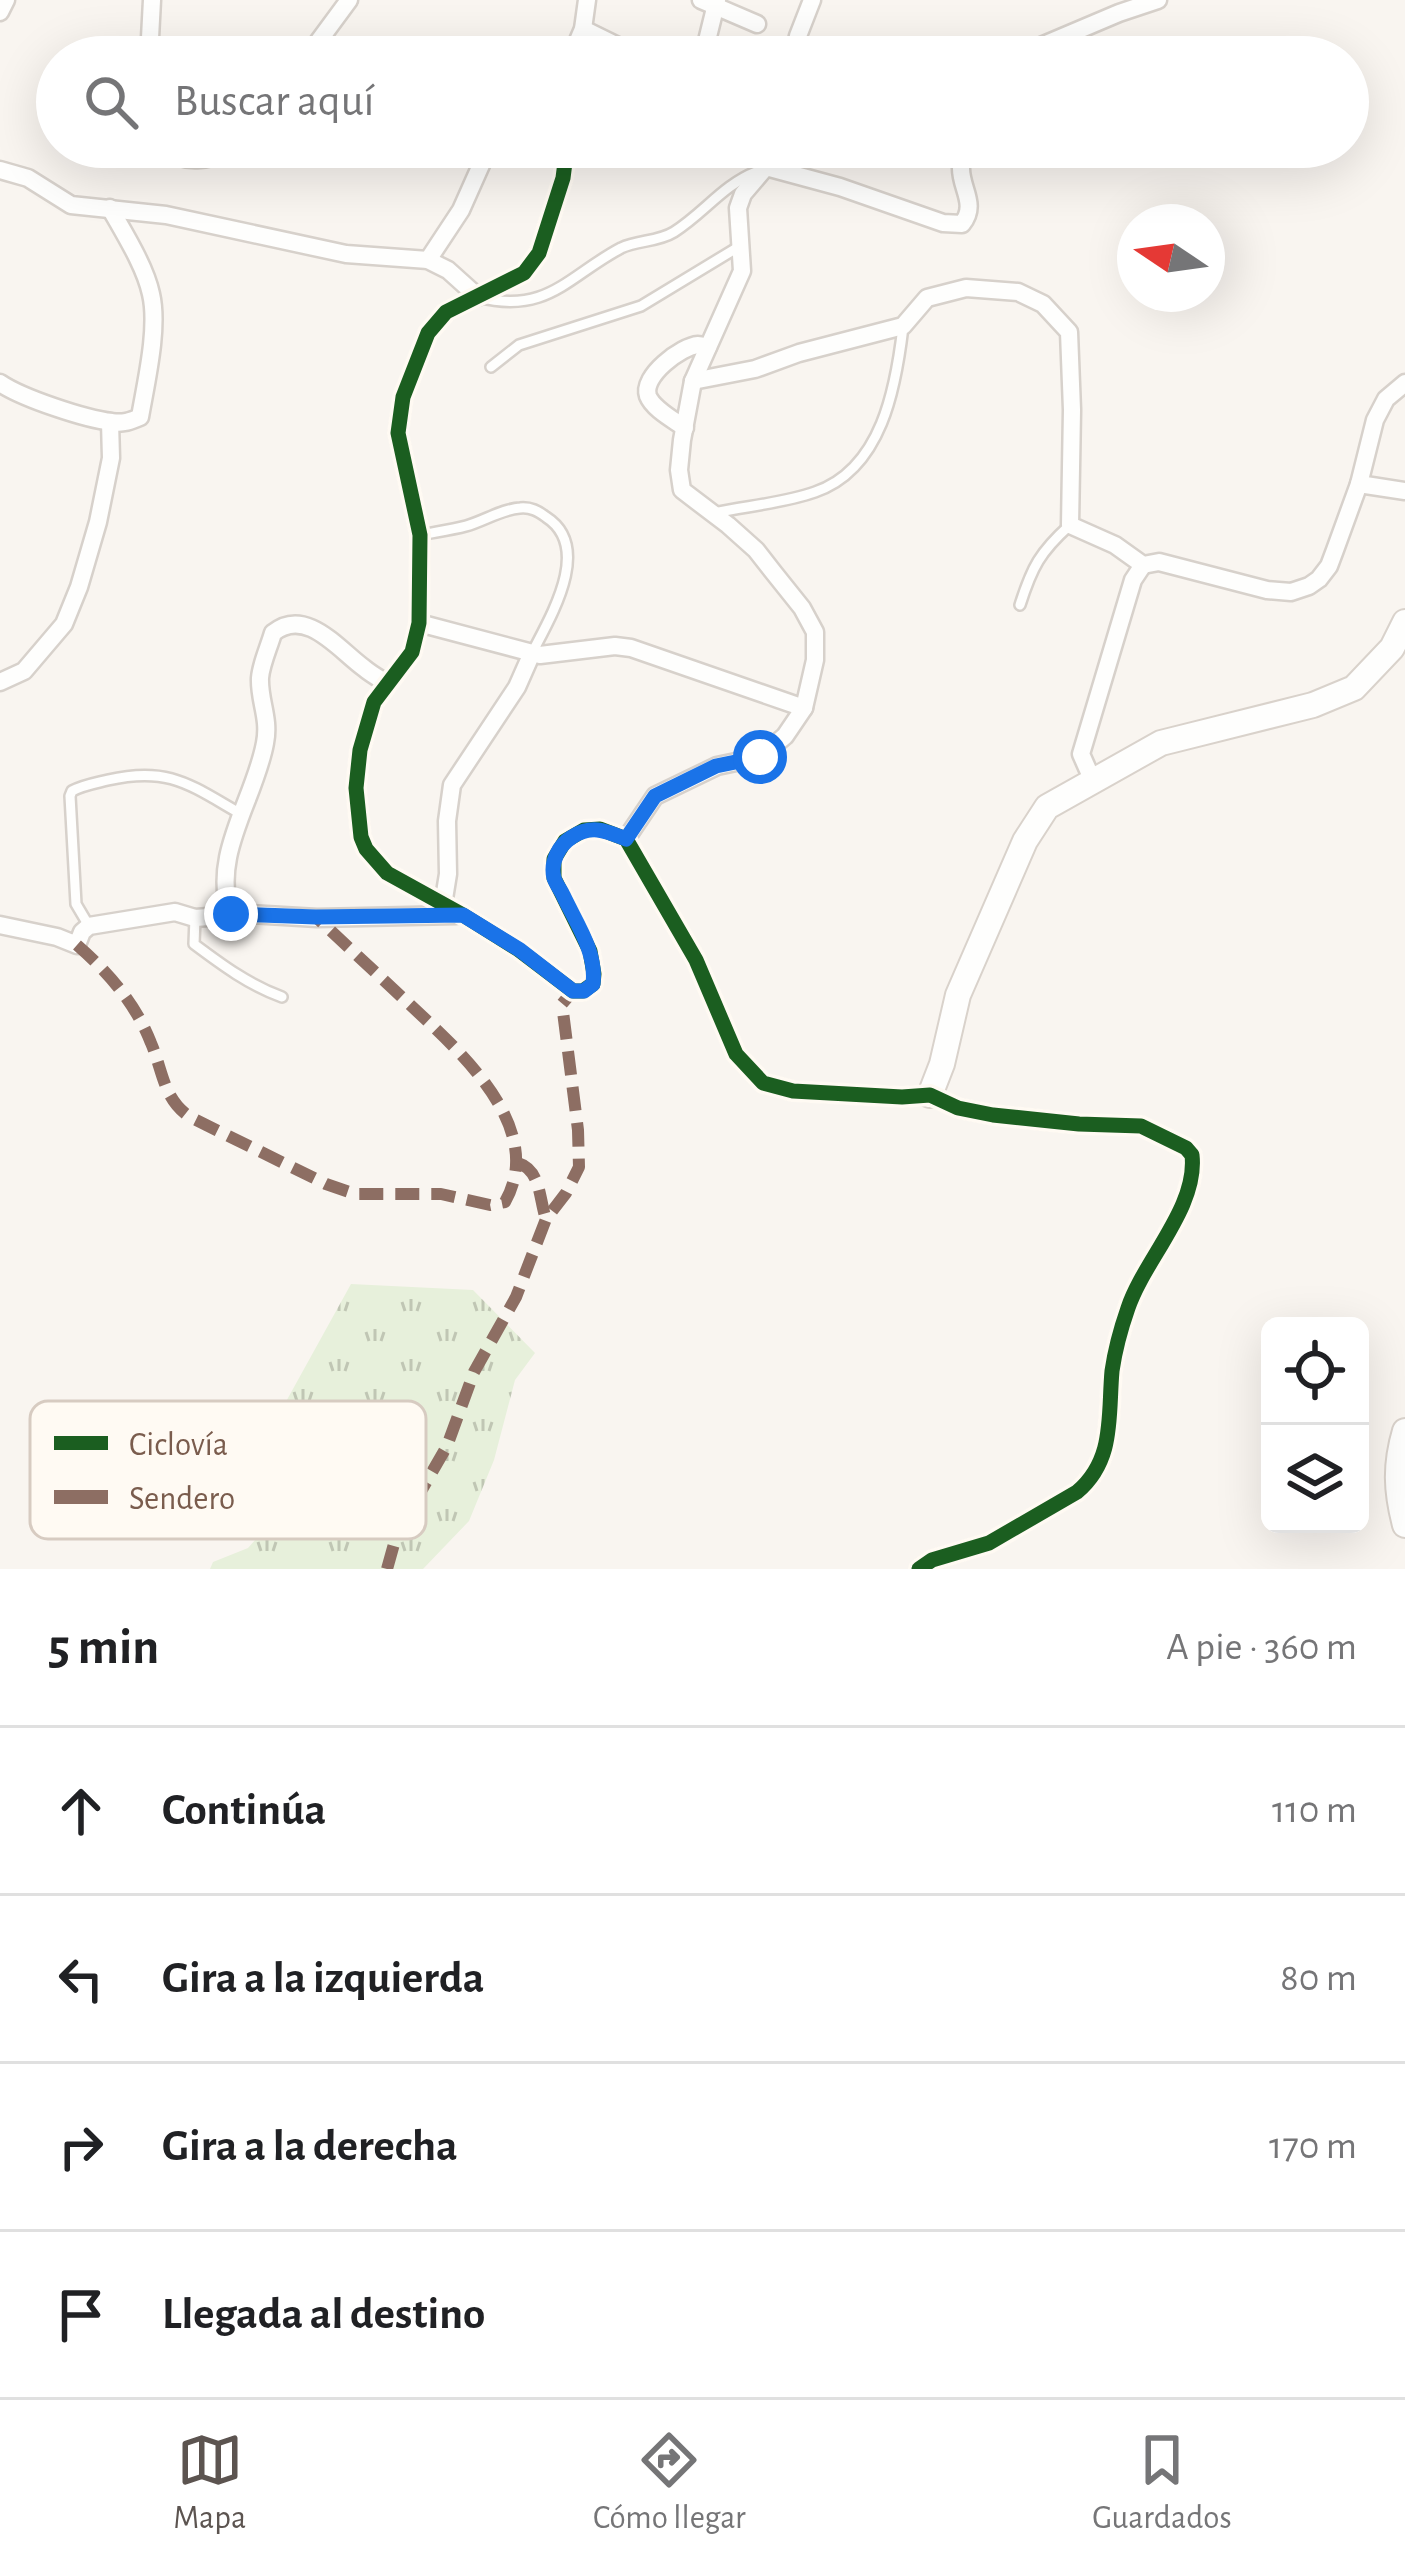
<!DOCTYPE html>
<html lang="es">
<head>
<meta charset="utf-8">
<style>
  :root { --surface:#fff; --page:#f2f2f2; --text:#202124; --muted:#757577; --line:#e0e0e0; --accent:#5c5450 }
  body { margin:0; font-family:"Alegreya Sans",sans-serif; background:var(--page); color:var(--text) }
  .controls { position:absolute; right:36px; bottom:36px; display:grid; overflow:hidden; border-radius:18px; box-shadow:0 12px 48px #0002 }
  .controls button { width:108px; height:108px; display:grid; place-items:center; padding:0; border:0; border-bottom:3px solid var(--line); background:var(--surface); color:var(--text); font:60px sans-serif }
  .compass { position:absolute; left:1117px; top:204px; width:108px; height:108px; border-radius:50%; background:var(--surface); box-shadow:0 12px 48px #0002; rotate:283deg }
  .stop { position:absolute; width:36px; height:36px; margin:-27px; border:9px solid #1a73e8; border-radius:50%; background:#fff }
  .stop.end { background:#1a73e8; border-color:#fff; box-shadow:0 3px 12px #0008 }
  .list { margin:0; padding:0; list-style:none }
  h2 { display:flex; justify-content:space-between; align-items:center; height:156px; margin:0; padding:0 48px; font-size:51px }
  h2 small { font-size:39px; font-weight:400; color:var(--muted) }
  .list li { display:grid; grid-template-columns:78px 1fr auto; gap:36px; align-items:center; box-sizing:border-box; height:168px; padding:0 48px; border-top:3px solid var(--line) }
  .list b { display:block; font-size:45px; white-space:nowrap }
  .list em { font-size:39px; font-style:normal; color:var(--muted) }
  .icon { flex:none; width:66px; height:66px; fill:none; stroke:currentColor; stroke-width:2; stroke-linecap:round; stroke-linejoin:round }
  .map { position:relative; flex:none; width:1405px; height:1569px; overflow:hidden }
  .search { position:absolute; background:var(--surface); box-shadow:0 12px 48px #0002; left:36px; right:36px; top:36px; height:132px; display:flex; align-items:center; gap:30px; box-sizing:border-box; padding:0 42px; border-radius:66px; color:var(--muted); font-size:45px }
  .sheet { height:828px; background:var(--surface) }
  nav { display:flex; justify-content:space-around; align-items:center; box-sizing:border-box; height:168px; border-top:3px solid var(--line); background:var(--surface); font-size:33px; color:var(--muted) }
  nav a { display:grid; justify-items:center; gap:6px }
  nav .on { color:var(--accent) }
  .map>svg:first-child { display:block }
  .grass { fill:url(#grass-tufts) }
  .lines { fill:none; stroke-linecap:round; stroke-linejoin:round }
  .lane-casing { stroke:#d7d1cb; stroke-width:14 }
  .street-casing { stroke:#d7d1cb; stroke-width:21 }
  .secondary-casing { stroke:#d9d2cb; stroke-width:28 }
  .lane { stroke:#fefefd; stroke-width:9 }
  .street { stroke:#fefefd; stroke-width:16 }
  .secondary { stroke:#fefefd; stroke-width:24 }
  .quiet { stroke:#8d6e63; stroke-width:12; stroke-dasharray:24 12; stroke-linecap:butt }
  .cycleway-casing { stroke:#fffaf3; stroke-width:22 }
  .cycleway { stroke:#1b5e20; stroke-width:15 }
  .route { stroke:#1a73e8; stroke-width:15 }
  .key { fill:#fffaf3; stroke:#d7cbc1; stroke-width:3 }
  .key-label { font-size:33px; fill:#7a5c4d }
</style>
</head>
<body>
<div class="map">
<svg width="1405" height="1569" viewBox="0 0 1405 1569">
  <defs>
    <pattern id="grass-tufts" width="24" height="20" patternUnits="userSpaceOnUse" patternTransform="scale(3)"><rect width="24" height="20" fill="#e7f0db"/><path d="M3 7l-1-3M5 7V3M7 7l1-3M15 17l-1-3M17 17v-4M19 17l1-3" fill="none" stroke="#c0c6b4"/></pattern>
  </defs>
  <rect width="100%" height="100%" fill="#f9f5f0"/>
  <path class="grass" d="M351,1284l122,6 62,63 -20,27 -21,80 -25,61 -46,48h-213l3,-7 35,-14 34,-38 11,-40 -10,-63z"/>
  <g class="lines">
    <g class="lane-casing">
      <g id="lane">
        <path d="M478,297c69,18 90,-21 143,-49 17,-8 37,-6 53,-16 30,-19 49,-47 82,-60"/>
        <path d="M491,367l28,-22 122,-39 99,-60"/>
        <path d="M714,513c33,-7 70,-10 101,-21 67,-23 81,-105 88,-165"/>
        <path d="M420,535c15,-3 31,-5 46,-9 18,-5 36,-17 54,-18 11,-1 18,3 26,9 47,30 5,99 -14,136"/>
        <path d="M1020,605c12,-38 20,-53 50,-80"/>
        <path d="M195,918l-1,26c28,21 55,41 88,53"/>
        <path d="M89,926l-13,-22 -6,-108 2,-5c11,-6 24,-8 36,-11 61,-14 82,5 133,34"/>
      </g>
    </g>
    <g class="street-casing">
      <g id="street">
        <path d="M701,0l56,24"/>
        <path d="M0,12l6,-12"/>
        <path d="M583,29l57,28"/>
        <path d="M149,57l3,-57"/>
        <path d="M307,57l42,-57"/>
        <path d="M571,57l12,-28 4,-29"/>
        <path d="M703,57l14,-57"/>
        <path d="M793,57l5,-21 14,-36"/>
        <path d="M1022,57l12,-8 85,-36 39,-13"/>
        <path d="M158,147c32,21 53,11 86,0"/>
        <path d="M567,147l-4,31 -24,75 -15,20 -78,39 -18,21 -25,64 -5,36 22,102 -1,88 -7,29 -38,50 -14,48 -4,38 5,49 5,12 21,24 76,42 56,35 54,41h10l10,-7 1,-10 -4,-23 -36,-73v-19l11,-18 19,-11 16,-1 26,10 70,121 40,94 27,29 30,8 109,6 28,-2 28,13 35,7 86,9 62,2 45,22 6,7c6,52 -48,105 -64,153 -7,20 -13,42 -16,63 -4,45 3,89 -35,121l-88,51 -57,17 -13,9"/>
        <path d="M766,167l74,20 103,36 19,1c16,-20 -2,-36 -1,-57 0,-7 3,-13 5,-20"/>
        <path d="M0,170l28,8 43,27 95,10 180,39 82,6 20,10 30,27"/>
        <path d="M428,260l33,-50 28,-63"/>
        <path d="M693,381l62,-12 44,-16 104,-27 24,-28 39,-10 52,4 25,12 26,28 3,78 -2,115 45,20 28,20 16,-3 108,28 24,2 18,-6 10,-7 10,-13 6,-16 24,-66 16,-64 11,-21 19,-16"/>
        <path d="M0,383c22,15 85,36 112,39 11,2 19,-1 28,-5 6,-35 19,-89 11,-123 -6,-28 -27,-61 -41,-86"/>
        <path d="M685,428c-11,-8 -32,-19 -37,-32 -7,-20 34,-50 50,-51 3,0 6,1 10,2"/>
        <path d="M1359,484l46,7"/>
        <path d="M419,623l121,32 75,-9 16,2 173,60"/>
        <path d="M0,682l24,-11 40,-47 15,-37 19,-65 13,-64 -1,-36"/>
        <path d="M1092,779l-11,-25 52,-174 10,-15"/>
        <path d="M626,839l29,-43 62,-30 43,-9 25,-21 19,-28 11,-48v-28l-13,-24 -28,-35 -18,-23 -28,-25 -46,-35 -3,-20 3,-30 11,-59 49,-110 -4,-63 5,-14 23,-27 12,-20"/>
        <path d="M443,905l5,-31 -1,-53 5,-36 65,-98 15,-34"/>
        <path d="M231,914c-21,-58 24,-115 34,-171 5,-25 -6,-42 -5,-65 1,-14 9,-31 13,-45 33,-27 66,17 91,35 7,6 16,11 24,16"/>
        <path d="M0,925l57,12 20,8 5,-13 7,-6 86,-14 20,6 55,-4 67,4 139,-3"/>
      </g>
    </g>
    <g class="secondary-casing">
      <g id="secondary">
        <path d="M930,1095l12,-31 16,-69 67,-154 22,-34 114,-64 152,-38 41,-17 38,-40 13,-26"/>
        <path d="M1405,1431c-10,34 -9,60 0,94"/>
      </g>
    </g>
    <use href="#lane" class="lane"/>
    <use href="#street" class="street"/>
    <use href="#secondary" class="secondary"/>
    <g class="quiet">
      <path d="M77,945c31,27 59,59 74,98 12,28 12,56 39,74l136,67 29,10h86l49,11 15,-3c43,-76 -49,-154 -99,-201 -30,-28 -60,-56 -89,-83"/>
      <path d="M518,1163c23,7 21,36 28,56"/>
      <path d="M387,1569l7,-25 19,-39 34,-59 27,-74 42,-75 30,-78 20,-26 13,-26 -1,-37 -16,-126 11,-13"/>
    </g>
    <g class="cycleway-casing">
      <path id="cycleway" d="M567,147l-4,31 -24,75 -15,20 -78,39 -18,21 -25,64 -5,36 22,102 -1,88 -7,29 -38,50 -14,48 -4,38 5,49 5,12 21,24 76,42 56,35 54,41h10l10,-7 1,-10 -4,-23 -36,-73v-19l11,-18 19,-11 16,-1 26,10 70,121 40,94 27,29 30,8 109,6 28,-2 28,13 35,7 86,9 62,2 45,22 6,7c6,52 -48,105 -64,153 -7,20 -13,42 -16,63 -4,45 3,89 -35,121l-88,51 -57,17 -13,9"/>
    </g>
    <use href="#cycleway" class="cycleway"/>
  </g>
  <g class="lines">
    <path class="route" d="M231,914l85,3 147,-2 57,35 53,41h11l9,-7c4,-32 -17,-61 -30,-89 -3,-6 -7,-11 -9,-17 -4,-16 5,-33 18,-41 20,-13 34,-6 54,2l29,-43 61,-30 44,-9"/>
  </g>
  <rect x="30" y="1401" width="396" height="138" rx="18" class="key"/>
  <rect x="54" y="1436" width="54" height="14" fill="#1b5e20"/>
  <rect x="54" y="1490" width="54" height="14" fill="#8d6e63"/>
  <g class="key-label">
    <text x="129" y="1455">Ciclovía</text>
    <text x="129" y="1509">Sendero</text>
  </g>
</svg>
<div class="controls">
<button><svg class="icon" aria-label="locate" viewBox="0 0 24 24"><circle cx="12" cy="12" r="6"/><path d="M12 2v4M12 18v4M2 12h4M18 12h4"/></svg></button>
<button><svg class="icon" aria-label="layers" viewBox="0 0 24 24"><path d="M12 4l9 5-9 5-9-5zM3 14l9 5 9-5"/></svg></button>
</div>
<svg class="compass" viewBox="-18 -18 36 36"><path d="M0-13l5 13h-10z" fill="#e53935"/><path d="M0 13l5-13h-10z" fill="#757577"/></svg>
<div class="stop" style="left:760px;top:757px"></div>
<div class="stop end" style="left:231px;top:914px"></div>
<div class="search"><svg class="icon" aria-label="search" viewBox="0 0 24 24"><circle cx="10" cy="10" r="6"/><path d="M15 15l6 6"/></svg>Buscar aquí</div>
</div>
<section class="sheet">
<h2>5 min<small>A pie · 360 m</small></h2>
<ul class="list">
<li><svg class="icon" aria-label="ahead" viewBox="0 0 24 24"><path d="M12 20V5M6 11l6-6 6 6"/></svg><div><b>Continúa</b></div><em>110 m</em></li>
<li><svg class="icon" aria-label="left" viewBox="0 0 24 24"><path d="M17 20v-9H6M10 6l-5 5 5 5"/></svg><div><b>Gira a la izquierda</b></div><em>80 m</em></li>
<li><svg class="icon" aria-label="right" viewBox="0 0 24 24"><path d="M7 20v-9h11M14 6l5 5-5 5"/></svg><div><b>Gira a la derecha</b></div><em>170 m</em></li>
<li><svg class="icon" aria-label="arrive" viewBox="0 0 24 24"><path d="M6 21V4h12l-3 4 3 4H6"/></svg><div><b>Llegada al destino</b></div></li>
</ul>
</section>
<nav>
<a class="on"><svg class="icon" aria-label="map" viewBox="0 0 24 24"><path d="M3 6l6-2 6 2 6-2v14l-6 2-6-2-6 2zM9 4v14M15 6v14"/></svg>Mapa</a>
<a><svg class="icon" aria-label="directions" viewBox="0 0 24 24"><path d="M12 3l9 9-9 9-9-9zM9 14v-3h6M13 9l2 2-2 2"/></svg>Cómo llegar</a>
<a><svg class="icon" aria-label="saved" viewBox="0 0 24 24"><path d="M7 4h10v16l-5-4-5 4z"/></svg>Guardados</a>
</nav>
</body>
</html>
